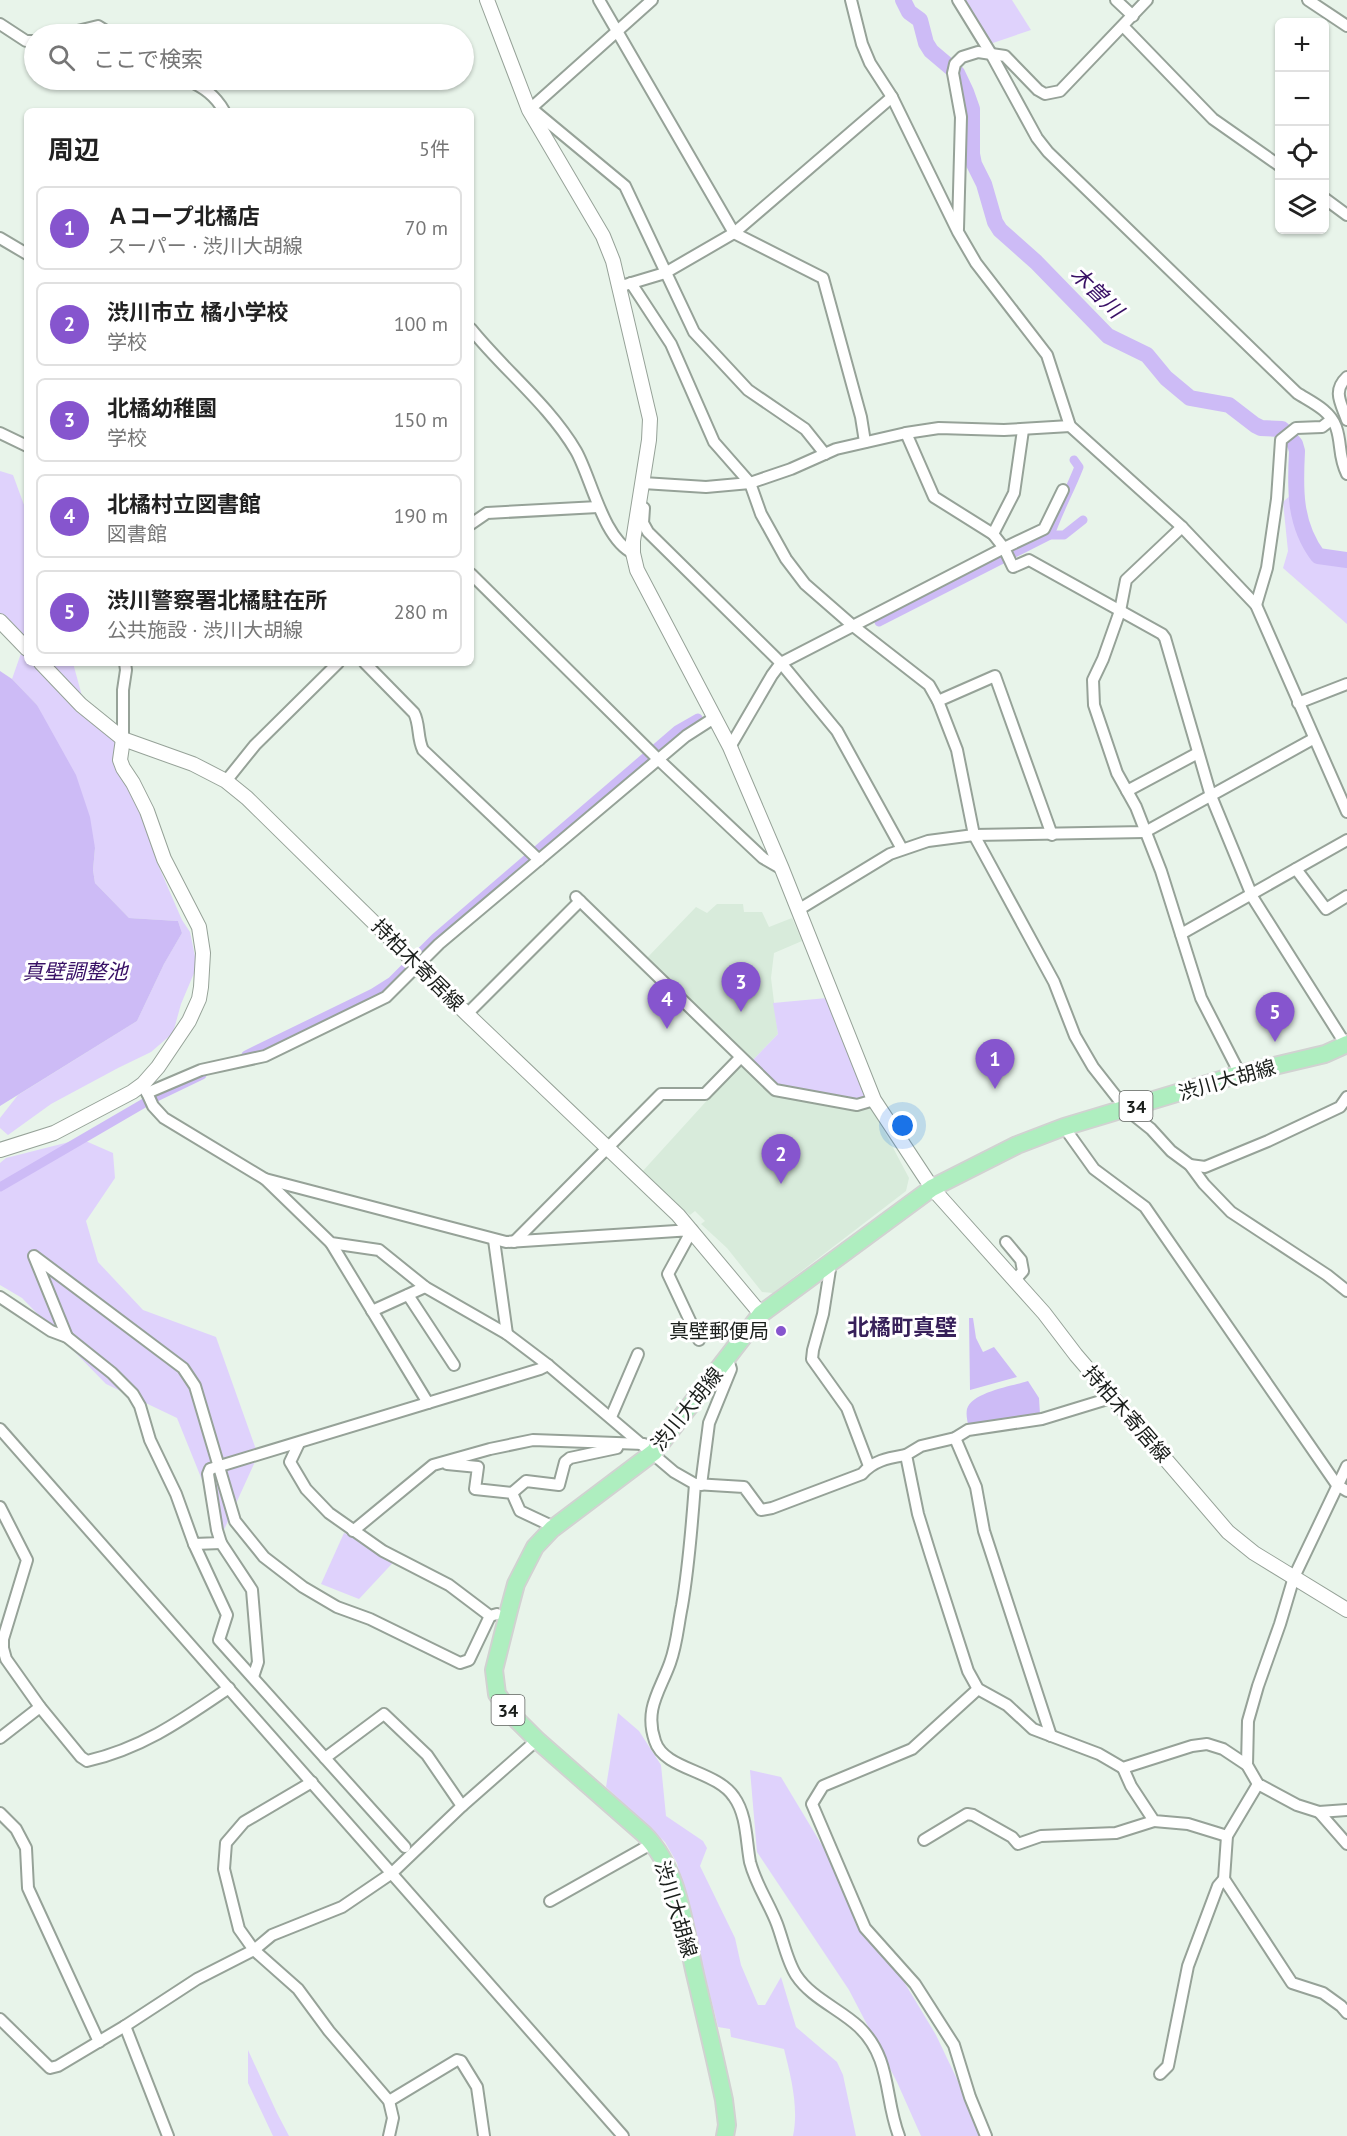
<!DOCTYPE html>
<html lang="ja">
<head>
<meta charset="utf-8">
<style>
  :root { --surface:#fff; --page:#f2f2f2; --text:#222; --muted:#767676; --line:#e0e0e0; --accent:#8655ce }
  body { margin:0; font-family:"PT Sans","Noto Sans JP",sans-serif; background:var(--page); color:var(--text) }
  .controls { position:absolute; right:18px; top:18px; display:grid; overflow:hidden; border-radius:9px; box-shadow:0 2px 4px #0004 }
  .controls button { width:54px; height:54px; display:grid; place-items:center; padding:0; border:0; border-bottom:2px solid var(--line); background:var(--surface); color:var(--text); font:30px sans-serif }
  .you { position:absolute; left:903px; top:1126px; width:21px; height:21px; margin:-15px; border:4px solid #fff; border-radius:50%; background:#1a73e8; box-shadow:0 0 0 9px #1a73e833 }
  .badge { display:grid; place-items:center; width:39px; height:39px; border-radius:50%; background:var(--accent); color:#fff; font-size:20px; font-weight:700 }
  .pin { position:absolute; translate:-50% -50px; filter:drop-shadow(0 2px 3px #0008) }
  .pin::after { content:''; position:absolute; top:32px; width:21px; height:18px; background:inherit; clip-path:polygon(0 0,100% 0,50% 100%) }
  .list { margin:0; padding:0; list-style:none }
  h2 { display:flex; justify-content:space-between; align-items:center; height:78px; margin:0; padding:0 24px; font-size:26px }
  h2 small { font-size:20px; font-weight:400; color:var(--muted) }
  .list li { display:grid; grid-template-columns:39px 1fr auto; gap:18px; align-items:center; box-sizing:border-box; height:84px; margin:0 12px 12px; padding:0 12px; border:2px solid var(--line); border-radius:9px }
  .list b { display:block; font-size:22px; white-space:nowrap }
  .list p { margin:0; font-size:20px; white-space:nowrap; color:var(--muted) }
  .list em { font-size:20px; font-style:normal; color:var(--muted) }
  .icon { flex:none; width:33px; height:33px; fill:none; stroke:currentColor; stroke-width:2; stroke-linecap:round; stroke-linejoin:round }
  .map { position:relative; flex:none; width:1347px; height:2136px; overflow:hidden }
  .search { position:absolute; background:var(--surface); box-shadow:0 2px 4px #0004; left:24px; top:24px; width:450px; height:66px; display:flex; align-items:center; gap:15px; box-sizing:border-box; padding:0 21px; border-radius:33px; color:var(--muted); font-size:22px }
  .panel { position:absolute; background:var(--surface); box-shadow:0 2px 4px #0004; left:24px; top:108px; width:450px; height:558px; border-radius:9px }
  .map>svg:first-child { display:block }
  .built { fill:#d8ebdb }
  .green { fill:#dfd2fc }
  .water { fill:#cdbbf6 }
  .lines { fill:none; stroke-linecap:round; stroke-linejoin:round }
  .canal { stroke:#cdbbf6; stroke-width:9 }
  .river { stroke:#cdbbf6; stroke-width:16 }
  .street-casing { stroke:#96a298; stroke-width:14 }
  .secondary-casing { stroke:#96a298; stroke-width:16 }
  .primary-casing { stroke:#d1d2d1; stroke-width:20 }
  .street { stroke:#fff; stroke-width:10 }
  .secondary { stroke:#fff; stroke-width:14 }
  .primary { stroke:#aeeebf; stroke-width:16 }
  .poi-dot { fill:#8655ce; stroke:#fff; stroke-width:2 }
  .labels { text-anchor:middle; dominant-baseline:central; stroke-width:6; stroke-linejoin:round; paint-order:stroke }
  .shield { fill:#fff; stroke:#5f625f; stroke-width:1.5 }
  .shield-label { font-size:18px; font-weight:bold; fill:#1a1e1b }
  .street-label { font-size:20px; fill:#1a1e1b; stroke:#fff }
  .poi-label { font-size:20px; fill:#1a1e1b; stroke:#fff; text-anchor:end }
  .water-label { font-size:21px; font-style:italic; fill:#381065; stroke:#fff }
  .quarter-label { font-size:22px; font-weight:bold; fill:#372059; stroke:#fff }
</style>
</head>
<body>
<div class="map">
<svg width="1347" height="2136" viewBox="0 0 1347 2136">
  <rect width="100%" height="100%" fill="#e8f4ea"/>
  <g class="built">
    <path d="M717,904h26l1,8h18l7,15 23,-9 10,23 -28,12 -3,25 7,56 -27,28 -105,-103 50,-52 11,6z"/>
    <path d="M741,1063l129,41 39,74 -3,13 -133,102 -11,-1 -35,-44 -26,-24 4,-3 -10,-10 -5,4 -49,-42z"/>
  </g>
  <g class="green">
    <path d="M962,0h50l19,30 -41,14z"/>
    <path d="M0,471l13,4 14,38v150h46l12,44 33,34 -4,12 1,15 13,17 15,28 13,47 26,60 8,12 7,34 -16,38 -8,29 -22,19 -33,16 -67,36 -43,31 -8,-7v-10l18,-23 119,-74 27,-57 18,-31 -4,-12 -49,-3 -34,-35 -2,-13 2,-22 -49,-124 -9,-19 -25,-26 13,-37 -25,-29z"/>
    <path d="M1293,493c1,23 10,42 22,62l2,2 30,5v62l-64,-56 5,-17 -5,-49z"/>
    <path d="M827,998l39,100 -8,4 -80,-13 -27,-27 27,-28 -5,-31z"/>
    <path d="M81,1139l32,14 2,25 -29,43 12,41 45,48 73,27 42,118 -35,77 -46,-114 -71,-34 -84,-86 -22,-13v-122l6,-5z"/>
    <path d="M344,1533l57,21 -42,45 -38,-15z"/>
    <path d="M618,1713l21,18 22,34 5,51 37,25 4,7 -7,18 35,72 6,27 17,40h7l16,-28 15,50 41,35 6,13 13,61h-63c6,-28 -2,-59 -9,-87l-53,-12 -1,-8 -12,-2 -41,-164 -12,-21 -59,-55z"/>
    <path d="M750,1770l31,7 155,258 48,101h-63l-24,-54 -48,-92 -92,-138z"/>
    <path d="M248,2050l29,63 12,23h-16l-25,-53z"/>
  </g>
  <g class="water">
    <path d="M0,671l12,8 25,26 39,70 14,42 5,31 -2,22 2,13 34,35 49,3 4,12 -18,31 -27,57 -137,85z"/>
    <path d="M969,1318h4l3,20 7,14 11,-5 23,30 -47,13z"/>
    <path d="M1028,1381l11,17 1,16 -72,10c-1,-5 -2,-10 -1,-15 5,-17 46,-23 61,-28z"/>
  </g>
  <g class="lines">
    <g class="canal">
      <path d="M1050,535c8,-23 20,-45 29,-68l-5,-7"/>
      <path d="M879,622l171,-87h14l19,-15"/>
      <path d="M246,1055l127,-62 19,-12 43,-43 242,-208 21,-12"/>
      <path d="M0,1187l146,-85 56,-27"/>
    </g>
    <path class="river" d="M903,0l6,12 11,8 6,23 5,8 26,22 9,19 6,17v45l2,10 10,20 11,38 5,8 36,32 72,74 39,19 19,23 24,20 39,7 26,20 6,3 21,1 13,15 2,7c-2,38 -3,73 21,105l29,4"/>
    <g class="street-casing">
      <g id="street">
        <path d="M599,0l135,233 89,45 38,139 4,25"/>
        <path d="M652,0l-123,110 8,3 88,73 69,146 54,58 57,39 20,25"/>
        <path d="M851,0l11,44 8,19 22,34 66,135 18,31 71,92 23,71 112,101 74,78 91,207"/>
        <path d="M958,0l32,52 47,86 11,14 249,241c14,9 33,17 39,34 6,17 2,29 11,47"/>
        <path d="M1116,0l17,16"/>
        <path d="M1308,0l39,26"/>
        <path d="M0,24l26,17h8"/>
        <path d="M1123,26l90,93 67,47"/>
        <path d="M65,34l33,-8 13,8"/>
        <path d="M188,80c16,8 27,15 36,31"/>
        <path d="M1324,198l23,17"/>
        <path d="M958,229l3,-112 -8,-44 2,-9 7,-7 16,-5 27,4 33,34 7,4 15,-3 87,-91"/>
        <path d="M0,238l27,16"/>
        <path d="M631,283l40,61 43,98 36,41 11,31 25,45 19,25 47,41 77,60 9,16 19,49 17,85 80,147 21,54 18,31 33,42 25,20 20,22 19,14 14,19 27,28 96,63 20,16"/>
        <path d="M625,285l40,-12 69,-40 158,-136"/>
        <path d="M471,329c33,41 78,76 105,122 15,26 27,88 57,102"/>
        <path d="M1347,377c-15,14 -6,26 0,43"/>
        <path d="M0,433l27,13"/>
        <path d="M906,433l33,-5 65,2 66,-4"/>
        <path d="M643,483l63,4 44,-4 41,-14 45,-20 70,-16 28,64 59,37 11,14 9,19 16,-7 133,74 3,4 46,158 42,102 93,147"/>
        <path d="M644,508l-1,15 5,9 133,131 56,68 65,118"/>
        <path d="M471,524l16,-11 111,-6"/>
        <path d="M1182,527l-56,53 -6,31 -17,48 -10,21 1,25 23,68 19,34 25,64 40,127 39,76"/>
        <path d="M993,534l21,-41 9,-63"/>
        <path d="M471,574l188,186 104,98 19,11"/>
        <path d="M1256,605l11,-37 10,-69 4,-59 15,-12 26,-1 9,-7"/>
        <path d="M365,663l49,50c6,11 3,25 9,37l116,110"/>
        <path d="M938,701l57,-25 57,159"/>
        <path d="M1298,703l49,-19"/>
        <path d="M123,739v-49l3,-20 -1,-7"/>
        <path d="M730,747l42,-72 9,-12 223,-115 40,-19 19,-39"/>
        <path d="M226,781l29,-36 83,-82"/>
        <path d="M1127,791l71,-38"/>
        <path d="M1296,869l30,40 21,-13"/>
        <path d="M576,897l199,193 82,15 17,-5"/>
        <path d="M798,910l92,-56 38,-13 46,-6 171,-3 168,-93"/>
        <path d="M1181,934l166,-94"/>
        <path d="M467,1014l113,-113"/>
        <path d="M143,1084l10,22 11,12 101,61 241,63 186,-12 -24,44 31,66"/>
        <path d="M147,1093l54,-23 64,-14 121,-59 53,-53 247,-208 28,-18"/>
        <path d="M1064,1127l30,42 51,38 192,278 10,6"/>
        <path d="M1190,1165l15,2 63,-26 72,-34 7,-10"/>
        <path d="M265,1179l66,64 48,7 46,37 82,47 41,31 126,107 21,12c-3,41 -6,81 -13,122 -4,19 -5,38 -12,57 -10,28 -26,46 -15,78 9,29 61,29 79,56 13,18 12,44 16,65 6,23 19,41 27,62 6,16 10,37 19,51 15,23 44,34 63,52 33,32 25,71 40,109"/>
        <path d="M494,1240l13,94"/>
        <path d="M514,1242l147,-148h44l35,-36"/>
        <path d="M1006,1242l15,18 2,11 -8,9"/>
        <path d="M331,1243l97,160"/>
        <path d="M831,1263l-8,51 -10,36 -1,9 35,49 22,58"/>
        <path d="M408,1295l46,70"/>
        <path d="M0,1297l51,34 16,6 45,36 21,21 7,12 10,34 26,54 18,50 27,-1 -4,-13 -9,-56 2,-5 330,-100 8,-4"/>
        <path d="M372,1311l53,-24"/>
        <path d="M67,1337l-33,-81 149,112 12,18 40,135 29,36 39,30 34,20 33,12 90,44 9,-3 21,-44"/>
        <path d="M1114,1397l-72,22 -74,11 -13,8 -34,8 -15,9 12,59 13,42 37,115 10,18 29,16 26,24 66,25 24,14 69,-22 15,-2 16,5 24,16 11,19 39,21 22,7 28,-2"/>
        <path d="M611,1417l27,-63"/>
        <path d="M0,1429l623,707"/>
        <path d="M955,1438l21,49 8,44 67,205"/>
        <path d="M299,1443l-9,19 16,27 23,24 54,38 66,34 41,31 7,-2"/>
        <path d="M447,1464l31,3 -3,22 37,4 8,18 34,16"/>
        <path d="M695,1484l49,3 17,23 11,-2 90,-34c12,-14 27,-16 44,-19"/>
        <path d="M701,1485l8,-62 22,-54 -4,-12"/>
        <path d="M512,1493l14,-12 33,4 6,-23 5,-4 47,-10 1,-3"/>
        <path d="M0,1507l27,53 -24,79v9l3,11 34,48 41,50 6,4c56,-13 95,-41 142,-73"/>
        <path d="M353,1531l80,-66 57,-16 43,-9 111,4"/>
        <path d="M221,1543l31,47 6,72 -5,15"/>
        <path d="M194,1544l33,71 -8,25 186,207"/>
        <path d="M978,1689l-66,60 -89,37 -11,18 53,124 50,56 39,61 16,52 16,39"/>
        <path d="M0,1738l40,-31"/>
        <path d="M325,1758l59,-44 43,41 35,51"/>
        <path d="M1247,1765l1,-44 10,-35 22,-62 14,-47 53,-111"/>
        <path d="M1123,1768l8,18 23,35 34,3 39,12"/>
        <path d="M312,1782l-68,40 -18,21 -2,26 15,60 15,21 44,39 31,42 60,70 4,17 -4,18"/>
        <path d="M1319,1812l28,32"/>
        <path d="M0,1813l16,16 10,19 2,40 71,154"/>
        <path d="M924,1840l43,-26 6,1 39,22 6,7 23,-8 75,-3 38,-12"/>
        <path d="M1224,1879l68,104 31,10 18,13 6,7"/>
        <path d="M550,1901l103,-58"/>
        <path d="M0,2019l50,49 8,-2 67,-40 72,-47 57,-29 18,-15 70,-28 50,-34 70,-67 75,-66"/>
        <path d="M125,2026l43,110"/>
        <path d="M1160,2074l8,-8 20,-100 30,-80 6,-7 3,-43 31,-52"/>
        <path d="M389,2101l68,-41 4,1 16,26 7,49"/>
      </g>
    </g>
    <g class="secondary-casing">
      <g id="secondary">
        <path d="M487,0l42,110 74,126 10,25 37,158 -1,21 -16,101v12l4,17 93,177 52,122 92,231 58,88 112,125 32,42 152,177 26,21 93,57"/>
        <path d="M0,621l27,28"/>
        <path d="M41,663l40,42 42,34 70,25 33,17 21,17 220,216 211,201 83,99"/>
        <path d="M0,1150l54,-17 78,-41 11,-8 15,-17 31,-46 10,-22 2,-12 2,-34 -4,-26 -35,-68 -17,-48 -14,-28 -10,-15 -3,-8 3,-21"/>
      </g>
    </g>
    <g class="primary-casing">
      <path id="primary" d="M725,2136l2,-11 -3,-25c-9,-42 -19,-84 -29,-126 -11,-47 -15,-104 -51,-140l-107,-94 -24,-24 -16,-22 -3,-24 15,-60 7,-26 19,-37 17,-18 102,-77 107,-138 171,-126 85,-43 47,-18 176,-53 85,-20 22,-10"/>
    </g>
    <use href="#street" class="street"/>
    <use href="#secondary" class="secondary"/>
    <use href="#primary" class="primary"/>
  </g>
  <circle class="poi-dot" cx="781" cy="1331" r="6"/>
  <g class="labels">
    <g class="shield">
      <rect x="1119.5" y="1091" width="33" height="30" rx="4.5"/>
      <rect x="491.5" y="1695" width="33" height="30" rx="4.5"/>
    </g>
    <g class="shield-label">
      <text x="1136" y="1106">34</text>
      <text x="508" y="1710">34</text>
    </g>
    <g class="street-label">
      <text transform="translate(418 965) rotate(45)">持柏木寄居線</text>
      <text transform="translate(1227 1080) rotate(-16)">渋川大胡線</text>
      <text transform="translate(687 1409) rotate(-51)">渋川大胡線</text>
      <text transform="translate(1127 1414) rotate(49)">持柏木寄居線</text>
      <text transform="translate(676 1909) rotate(73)">渋川大胡線</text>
    </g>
    <g class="poi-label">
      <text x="769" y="1331">真壁郵便局</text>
    </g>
    <g class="water-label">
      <text transform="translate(1097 292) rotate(44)">木曽川</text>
      <text x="75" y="971">真壁調整池</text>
    </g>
    <g class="quarter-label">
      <text x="902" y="1327">北橘町真壁</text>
    </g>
  </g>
</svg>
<div class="controls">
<button>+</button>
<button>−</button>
<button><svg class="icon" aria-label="locate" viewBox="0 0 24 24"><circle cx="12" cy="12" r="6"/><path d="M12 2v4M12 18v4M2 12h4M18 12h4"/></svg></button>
<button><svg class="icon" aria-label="layers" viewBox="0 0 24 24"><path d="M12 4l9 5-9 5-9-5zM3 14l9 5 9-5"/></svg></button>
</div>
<div class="you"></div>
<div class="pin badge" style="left:995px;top:1089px">1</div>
<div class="pin badge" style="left:781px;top:1184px">2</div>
<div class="pin badge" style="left:741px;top:1012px">3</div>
<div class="pin badge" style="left:667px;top:1029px">4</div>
<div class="pin badge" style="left:1275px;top:1042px">5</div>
<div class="search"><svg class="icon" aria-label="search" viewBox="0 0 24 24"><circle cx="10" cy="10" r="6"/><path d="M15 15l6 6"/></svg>ここで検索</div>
<section class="panel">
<h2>周辺<small>5件</small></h2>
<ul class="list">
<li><span class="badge">1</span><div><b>Ａコープ北橘店</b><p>スーパー · 渋川大胡線</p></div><em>70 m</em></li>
<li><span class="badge">2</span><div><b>渋川市立 橘小学校</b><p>学校</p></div><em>100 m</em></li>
<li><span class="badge">3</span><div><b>北橘幼稚園</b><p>学校</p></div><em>150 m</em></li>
<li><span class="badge">4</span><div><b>北橘村立図書館</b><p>図書館</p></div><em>190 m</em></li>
<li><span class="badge">5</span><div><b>渋川警察署北橘駐在所</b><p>公共施設 · 渋川大胡線</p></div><em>280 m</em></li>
</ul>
</section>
</div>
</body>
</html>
